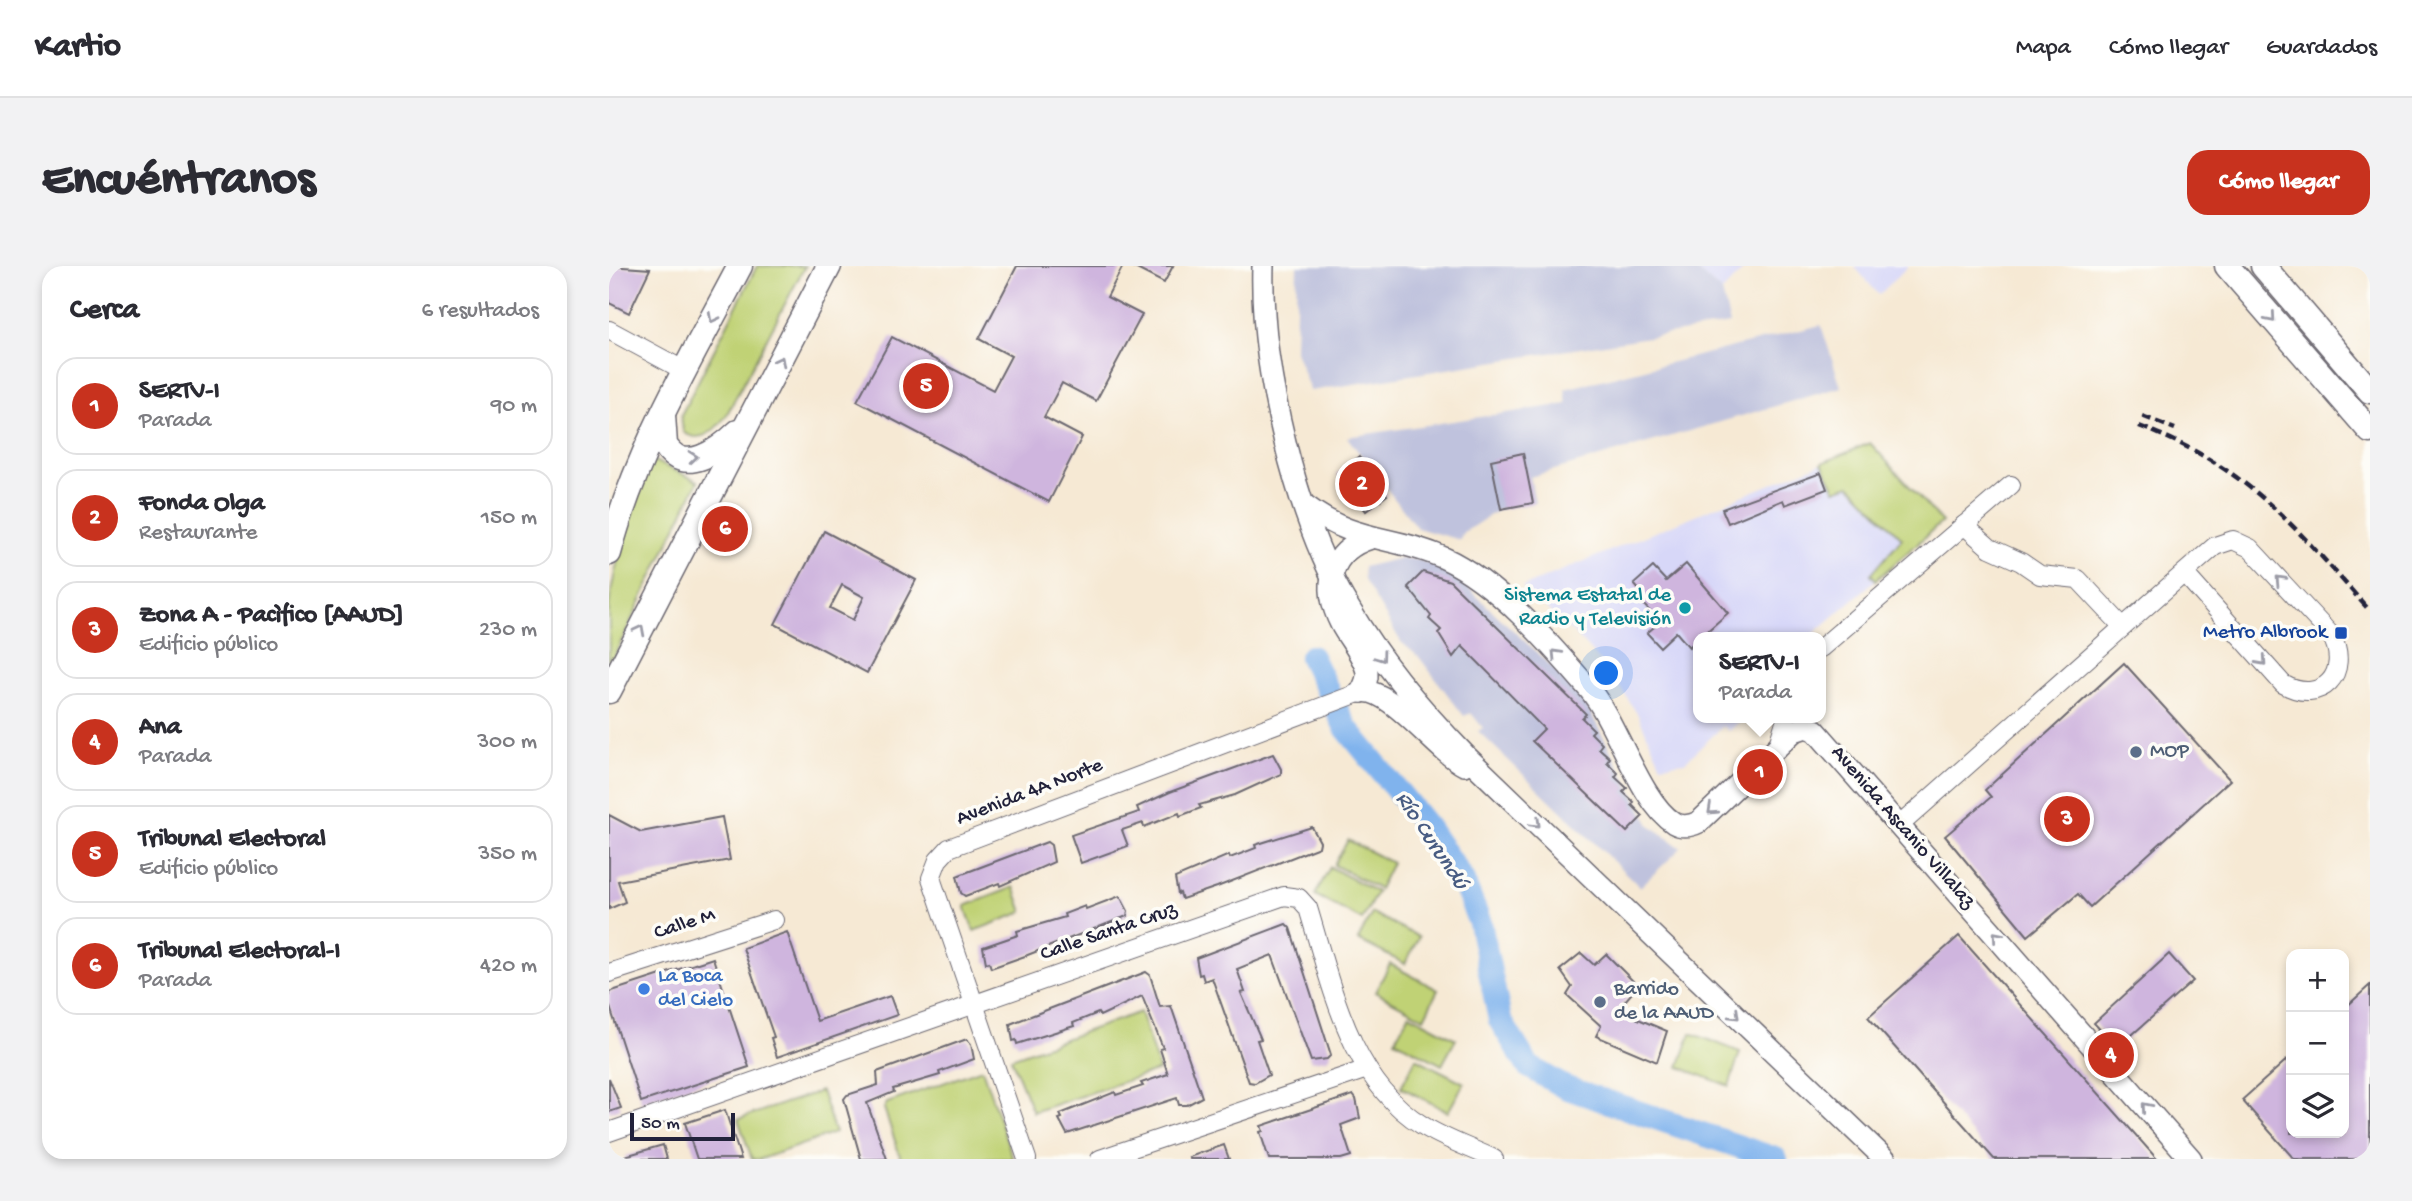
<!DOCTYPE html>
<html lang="es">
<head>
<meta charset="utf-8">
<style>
  :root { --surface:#fff; --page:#f2f2f3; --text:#2b2b33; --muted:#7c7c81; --line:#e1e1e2; --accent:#c8321e }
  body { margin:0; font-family:"Gochi Hand",sans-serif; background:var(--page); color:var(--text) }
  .controls { position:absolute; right:21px; bottom:21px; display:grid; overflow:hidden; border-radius:14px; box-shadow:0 4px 10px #0003 }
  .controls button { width:63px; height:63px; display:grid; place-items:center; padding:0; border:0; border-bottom:2px solid var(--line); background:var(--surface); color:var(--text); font:35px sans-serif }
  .scale { position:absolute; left:21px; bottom:18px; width:105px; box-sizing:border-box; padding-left:7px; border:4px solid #22223b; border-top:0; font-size:19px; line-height:24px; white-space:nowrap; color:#22223b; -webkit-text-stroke:5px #fdfcf7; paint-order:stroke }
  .you { position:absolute; left:998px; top:408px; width:24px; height:24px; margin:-18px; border:5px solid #fff; border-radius:50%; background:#1a73e8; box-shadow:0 0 0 10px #1a73e833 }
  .badge { display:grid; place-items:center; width:46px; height:46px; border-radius:50%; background:var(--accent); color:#fff; font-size:23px; font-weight:700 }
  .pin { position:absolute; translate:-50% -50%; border:4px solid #fff; box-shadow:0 2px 7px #0006 }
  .popup { position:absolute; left:1084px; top:366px; width:133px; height:91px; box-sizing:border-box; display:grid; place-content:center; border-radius:14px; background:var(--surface); filter:drop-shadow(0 2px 5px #0005); font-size:23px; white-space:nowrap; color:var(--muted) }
  .popup b { font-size:26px; color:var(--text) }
  .popup::after { content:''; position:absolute; left:50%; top:100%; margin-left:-14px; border:14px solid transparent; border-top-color:var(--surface) }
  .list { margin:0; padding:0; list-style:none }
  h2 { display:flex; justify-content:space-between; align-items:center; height:91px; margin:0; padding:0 28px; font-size:30px }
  h2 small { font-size:23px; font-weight:400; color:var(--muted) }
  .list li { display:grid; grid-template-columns:46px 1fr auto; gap:21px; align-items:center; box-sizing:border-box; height:98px; margin:0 14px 14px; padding:0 14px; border:2px solid var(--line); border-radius:21px }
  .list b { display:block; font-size:26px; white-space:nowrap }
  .list p { margin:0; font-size:23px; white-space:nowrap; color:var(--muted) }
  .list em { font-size:23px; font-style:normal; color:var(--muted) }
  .icon { flex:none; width:38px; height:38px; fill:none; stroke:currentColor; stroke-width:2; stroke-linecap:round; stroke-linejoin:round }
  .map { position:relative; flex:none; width:1761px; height:893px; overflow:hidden; border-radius:21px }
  header { display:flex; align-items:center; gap:42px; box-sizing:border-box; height:98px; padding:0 35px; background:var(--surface); border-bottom:2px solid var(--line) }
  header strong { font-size:33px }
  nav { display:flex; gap:38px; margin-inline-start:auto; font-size:24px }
  .intro { display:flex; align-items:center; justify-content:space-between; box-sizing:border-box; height:168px; padding:0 42px }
  h1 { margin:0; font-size:49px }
  .button { padding:18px 32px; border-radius:21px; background:var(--accent); color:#fff; font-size:24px; font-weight:700 }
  main { display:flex; gap:42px; padding:0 42px }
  aside { flex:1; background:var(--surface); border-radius:21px; box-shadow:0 4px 10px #0003 }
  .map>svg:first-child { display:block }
  .built { fill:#d7d7f8 }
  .industrial { fill:#bfc2dd }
  .green { fill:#c0d275; stroke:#717a58; stroke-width:2 }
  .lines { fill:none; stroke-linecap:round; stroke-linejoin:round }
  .river { stroke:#80b3ed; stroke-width:24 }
  .building { fill:#cfb5de; fill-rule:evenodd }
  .minor-casing { stroke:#6c6871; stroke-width:20 }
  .major-casing { stroke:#6c6871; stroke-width:24 }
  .highway-casing { stroke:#6c6871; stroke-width:27 }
  .minor { stroke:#fff; stroke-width:18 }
  .major { stroke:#fff; stroke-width:21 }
  .highway { stroke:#fff; stroke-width:24 }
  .rail { stroke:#22223b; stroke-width:4.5; stroke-dasharray:10 5; stroke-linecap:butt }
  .oneway { stroke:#9c9ca7 }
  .culture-dot { fill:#0f9aa8; stroke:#fdfcf7; stroke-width:2.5 }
  .transit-dot { fill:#1a4fb4; stroke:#fdfcf7; stroke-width:2.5 }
  .service-dot { fill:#5c6f8a; stroke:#fdfcf7; stroke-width:2.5 }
  .shop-dot { fill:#3f7fe0; stroke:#fdfcf7; stroke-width:2.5 }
  .labels { text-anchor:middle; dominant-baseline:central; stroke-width:7; stroke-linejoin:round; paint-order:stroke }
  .culture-label { font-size:21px; fill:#0d838f; stroke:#fdfcf7; text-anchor:end }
  .transit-label { font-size:21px; fill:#164399; stroke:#fdfcf7; text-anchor:end }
  .service-label { font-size:21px; fill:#4e5e75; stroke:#fdfcf7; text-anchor:start }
  .street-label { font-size:21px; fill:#22223b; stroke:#fdfcf7 }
  .shop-label { font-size:21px; fill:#366cbe; stroke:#fdfcf7; text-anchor:start }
  .water-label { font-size:23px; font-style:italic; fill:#485c82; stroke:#fdfcf7 }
</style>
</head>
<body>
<header>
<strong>Kartio</strong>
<nav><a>Mapa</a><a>Cómo llegar</a><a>Guardados</a></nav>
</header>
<div class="intro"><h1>Encuéntranos</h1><a class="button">Cómo llegar</a></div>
<main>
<aside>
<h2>Cerca<small>6 resultados</small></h2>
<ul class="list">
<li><span class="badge">1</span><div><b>SERTV-I</b><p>Parada</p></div><em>90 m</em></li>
<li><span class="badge">2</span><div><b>Fonda Olga</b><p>Restaurante</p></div><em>150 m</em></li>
<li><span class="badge">3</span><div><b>Zona A - Pacìfico [AAUD]</b><p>Edificio público</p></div><em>230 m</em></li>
<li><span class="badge">4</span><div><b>Ana</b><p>Parada</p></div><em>300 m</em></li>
<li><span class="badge">5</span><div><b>Tribunal Electoral</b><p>Edificio público</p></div><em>350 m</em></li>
<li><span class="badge">6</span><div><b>Tribunal Electoral-I</b><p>Parada</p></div><em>420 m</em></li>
</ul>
</aside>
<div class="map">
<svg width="1761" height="893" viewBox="0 0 1761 893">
  <rect width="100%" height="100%" fill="#fdfcf7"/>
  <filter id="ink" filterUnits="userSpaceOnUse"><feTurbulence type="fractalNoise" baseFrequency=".0143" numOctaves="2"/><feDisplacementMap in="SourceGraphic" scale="14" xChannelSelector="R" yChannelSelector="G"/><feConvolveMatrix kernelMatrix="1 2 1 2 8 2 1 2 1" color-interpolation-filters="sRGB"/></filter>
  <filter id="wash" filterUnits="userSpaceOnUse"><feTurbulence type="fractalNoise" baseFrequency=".00686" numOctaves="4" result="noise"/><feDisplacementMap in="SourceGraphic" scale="28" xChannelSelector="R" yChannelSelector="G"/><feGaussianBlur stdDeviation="1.57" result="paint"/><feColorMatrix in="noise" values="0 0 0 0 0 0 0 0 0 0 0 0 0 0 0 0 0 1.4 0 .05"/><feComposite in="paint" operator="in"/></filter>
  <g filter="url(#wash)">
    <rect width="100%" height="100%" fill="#f6e9d4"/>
    <g class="built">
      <path d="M1083,0h55l-25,26z"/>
      <path d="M1245,0h54l-29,29z"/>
      <path d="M1261,177l72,79 -132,115h-111v81h45l-15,13 -6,-5 -38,36 -24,3 -23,-50 -28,-43 -34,-37 -54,-48z"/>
    </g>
    <g class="industrial">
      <path d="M688,0h395l30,26 8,32 -420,67 -15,-40z"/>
      <path d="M1212,59l20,62 -311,90 5,26 -37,7 -35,23 -3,7 -43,-12 -70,-91 220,-33 -2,-15z"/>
      <path d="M792,292l19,2 31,12 129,121 70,132 31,23 -41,39 -162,-156 5,-3 -12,-15 -7,3 -45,-59 -18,-15 -37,-62 -1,-13z"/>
    </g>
    <g class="green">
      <path d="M148,0h48l-79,150c-11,14 -25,29 -43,16l-2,-17z"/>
      <path d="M1261,177l72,79 -66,58 -5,-6 31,-36 -52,-53 -15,5 -13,-27z"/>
      <path d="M43,194l46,21 -89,186c0,-19 0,-40 0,-60 6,-51 24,-99 43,-147z"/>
      <path d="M739,574l44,23 -13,26 -45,-24z"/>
      <path d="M721,601l47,25 -15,28 -47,-25z"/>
      <path d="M405,621l9,25 -49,19 -9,-25z"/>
      <path d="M763,647l47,24 -14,27 -47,-24z"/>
      <path d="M781,698l48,26 -14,28 -49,-26z"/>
      <path d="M531,746l19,58 -126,42 -22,-54z"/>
      <path d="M800,748l47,25 -14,26 -47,-25z"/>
      <path d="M1082,767l49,19 -11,34 -50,-19z"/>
      <path d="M807,792l48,25 -16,29 -47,-25z"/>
      <path d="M373,803l31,90h-112l-17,-51 3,-5z"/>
      <path d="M212,825l14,42 -74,26h-9l-14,-40z"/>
    </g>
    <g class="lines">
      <path class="river" d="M702,391l35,71 81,99 35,52 18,44 20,97 28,46 36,21 212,72"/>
    </g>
    <g id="blocks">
      <g class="building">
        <path d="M0,0l41,3 -21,44 -20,-10z"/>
        <path d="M408,0h106l-16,31 35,18 -46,86 -34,-18 -18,34 38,20 -33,65 -192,-101 35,-64 101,53 18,-34 -32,-17z"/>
        <path d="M522,0h42l-9,17z"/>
        <path d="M914,187l10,50 -32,6 -10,-49z"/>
        <path d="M750,191l28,38 -21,16 -29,-37z"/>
        <path d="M1212,207l6,16 -42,16 -2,-5 -55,23 -6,-14z"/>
        <path d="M215,265l92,49 -49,93 -92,-49zM233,319l22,12 -11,23 -23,-12z"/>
        <path d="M1077,298l42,49 -39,34 -13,-15 -16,15 -13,-14 13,-11 -18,-19 5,-4 -13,-15 19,-17 13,14z"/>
        <path d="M814,306l27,9 136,133 -4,4 12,12 -3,3 11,11 -3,4 11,10 -3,4 11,11 -3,4 12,11 -4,4 11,10 -2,3 11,11 -16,16 -95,-91 12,-12 -82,-83 -9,11 -15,-24 3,-3 -12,-11 2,-3 -23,-29z"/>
        <path d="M1515,397l106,117 -140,127 -12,-13 -50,42 -83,-100 46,-39 -6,-7z"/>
        <path d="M664,488l8,15v5l-46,21 -36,10 2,3 -21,8 -1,-3 -35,14 -1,-4 -21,7 6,16 -47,17 -10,-28 68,-23 -2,-5 33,-15z"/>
        <path d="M0,549l32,17 81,-15 8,43 -112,21 7,21 -16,7z"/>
        <path d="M703,561l8,15 -1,5 -102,40 -35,12 -2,-6 -2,1 -3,-16 54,-23 1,3 26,-10 -1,-3z"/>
        <path d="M438,576l4,3 3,17 -54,24 -1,-3 -34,13 -4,-3 -4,-17z"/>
        <path d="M511,630l8,15 -1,5 -102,40 -34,12 -2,-6 -3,1 -3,-16 35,-12 -1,-4 48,-14 -1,-3 21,-8 1,3z"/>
        <path d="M677,658l4,4 41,127 -4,4 -16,2 -39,-106 -35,14 8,23 -4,1 20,46 -4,1 12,35 -14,8 -6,-1 -37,-104 -8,3 -2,-7 -3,1 -3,-17z"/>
        <path d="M178,666l30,89 73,-25 7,19 -120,42 -6,-19 3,-1 -31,-89z"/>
        <path d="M1350,670l198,223h-163l-126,-142z"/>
        <path d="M972,687l13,12 12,-11 32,32 -21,24 50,21 -10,31 -61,-26 5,-10 -34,-31 5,-8 -12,-17z"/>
        <path d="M1560,688l24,27 -76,67 -23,-25z"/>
        <path d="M104,692l36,109 -108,35 -32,-98v-12z"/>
        <path d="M537,706l4,3 10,32 11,-1 31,91 -15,8h-8l-2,-7 -110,36 -8,-15 3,-1 -2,-4 55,-22 1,3 27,-9 -2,-3 27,-9 -8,-25 3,-1 -21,-52 -42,20 -2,-3 -25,10 1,3 -57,18 -1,-4 -3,1 -3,-17z"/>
        <path d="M1761,719v166l-9,8h-67l-52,-59 49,-44v77h53v-124z"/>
        <path d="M358,773l4,5 3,15 -35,13 1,3 -47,14 1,3 -27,11 20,56h-26l-17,-60 3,-4 31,-10 -1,-13z"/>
        <path d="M0,812l12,30 -12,4z"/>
        <path d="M744,829l3,4 4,19 -19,7 10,31 -10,3h-72l-9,-27 3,-1 -2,-5z"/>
        <path d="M116,844l16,49h-44l-12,-36z"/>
        <path d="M54,879l4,14h-41l-1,-3z"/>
        <path d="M615,879l5,14h-39l-1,-2z"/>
      </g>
    </g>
  </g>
  <g filter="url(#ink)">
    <use href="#blocks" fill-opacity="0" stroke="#6c6871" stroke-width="2"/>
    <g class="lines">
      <g class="minor-casing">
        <g id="minor">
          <path d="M0,64l76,41"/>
          <path d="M1355,259l26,23 31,14 19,13 38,4 45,48"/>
          <path d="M1212,382l190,-163"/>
          <path d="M1169,479l8,-27"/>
          <path d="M1291,559l284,-252 31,-27 18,-6 17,8 81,87c21,38 -10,71 -48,49l-99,-111"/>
          <path d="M0,707l165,-53"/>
          <path d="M0,866l675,-236 15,2 9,10c23,75 42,173 114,217 22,14 49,23 72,34"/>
          <path d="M418,893l-96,-281 7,-18 11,-12 412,-156"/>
          <path d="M491,893l267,-90"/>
        </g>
      </g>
      <g class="major-casing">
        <g id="major">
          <path d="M654,0c-3,102 33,254 86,342 32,55 73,103 118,149l418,402"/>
          <path d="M697,240c48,37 87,29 138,52 53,24 107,87 145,131 28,33 51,113 85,134 9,5 17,3 25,-1l95,-91 12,-4 9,3 376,429"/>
          <path d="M752,426c3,-6 7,-12 6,-20 -3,-16 -18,-33 -26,-48 -19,-37 -12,-73 30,-86"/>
          <path d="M752,426c28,-6 73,57 103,73"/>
        </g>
      </g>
      <g class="highway-casing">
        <g id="highway">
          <path d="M1618,0l143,165"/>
          <path d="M1654,0l107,125"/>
          <path d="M54,149l2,30c19,32 54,5 73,-13"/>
          <path d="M0,287c27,-102 82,-194 131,-287"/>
          <path d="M0,425l220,-425"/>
        </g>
      </g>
      <use href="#minor" class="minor"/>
      <use href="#major" class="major"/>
      <use href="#highway" class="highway"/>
      <g class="rail">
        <path d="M1533,150l33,13"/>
        <path d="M1530,160c110,41 156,101 231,185"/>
      </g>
    </g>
    <defs><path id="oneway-chevron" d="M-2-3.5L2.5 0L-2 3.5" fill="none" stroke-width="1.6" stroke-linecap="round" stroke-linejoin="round" transform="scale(1.75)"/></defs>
    <g class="oneway">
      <use href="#oneway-chevron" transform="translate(104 52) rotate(117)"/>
      <use href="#oneway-chevron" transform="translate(1662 52) rotate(49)"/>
      <use href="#oneway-chevron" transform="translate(171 95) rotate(-63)"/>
      <use href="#oneway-chevron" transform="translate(84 191) rotate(-5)"/>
      <use href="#oneway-chevron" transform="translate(1671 314) rotate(-133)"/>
      <use href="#oneway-chevron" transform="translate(31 364) rotate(-63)"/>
      <use href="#oneway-chevron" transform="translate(947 388) rotate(-134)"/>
      <use href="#oneway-chevron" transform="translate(772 391) rotate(54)"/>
      <use href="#oneway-chevron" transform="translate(1653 395) rotate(48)"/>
      <use href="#oneway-chevron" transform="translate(1103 544) rotate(137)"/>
      <use href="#oneway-chevron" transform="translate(927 557) rotate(44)"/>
      <use href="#oneway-chevron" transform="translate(1388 670) rotate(-131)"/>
      <use href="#oneway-chevron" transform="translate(1126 749) rotate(44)"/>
      <use href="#oneway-chevron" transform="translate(1537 841) rotate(-131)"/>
    </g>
  </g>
  <circle class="culture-dot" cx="1076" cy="342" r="7"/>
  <rect class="transit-dot" x="1725" y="360" width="14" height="14" rx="3.5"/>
  <g class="service-dot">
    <circle cx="1527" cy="486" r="7"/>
    <circle cx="991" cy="736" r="7"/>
  </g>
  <circle class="shop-dot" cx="35" cy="723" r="7"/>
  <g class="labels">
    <g class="culture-label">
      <text x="1062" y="330">Sistema Estatal de<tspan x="1062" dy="24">Radio y Televisión</tspan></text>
    </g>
    <g class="transit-label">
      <text x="1718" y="367">Metro Albrook</text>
    </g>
    <g class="service-label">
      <text x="1541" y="486">MOP</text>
      <text x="1005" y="724">Barrido<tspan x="1005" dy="24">de la AAUD</tspan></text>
    </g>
    <g class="street-label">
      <text transform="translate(421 527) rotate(-21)">Avenida 4A Norte</text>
      <text transform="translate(1293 562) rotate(49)">Avenida Ascanio Villalaz</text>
      <text transform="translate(76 659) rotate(-18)">Calle M</text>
      <text transform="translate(500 667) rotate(-19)">Calle Santa Cruz</text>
    </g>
    <g class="shop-label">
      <text x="49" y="711">La Boca<tspan x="49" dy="24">del Cielo</tspan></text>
    </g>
    <g class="water-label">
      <text transform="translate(822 575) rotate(56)">Río Curundú</text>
    </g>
  </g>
</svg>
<div class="controls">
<button>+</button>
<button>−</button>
<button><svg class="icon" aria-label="layers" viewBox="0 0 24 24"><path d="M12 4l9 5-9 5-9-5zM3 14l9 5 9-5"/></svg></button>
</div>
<div class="scale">50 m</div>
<div class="you"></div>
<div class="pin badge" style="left:1151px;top:506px">1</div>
<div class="popup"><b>SERTV-I</b>Parada</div>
<div class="pin badge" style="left:753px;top:218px">2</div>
<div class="pin badge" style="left:1458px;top:553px">3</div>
<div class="pin badge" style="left:1502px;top:789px">4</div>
<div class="pin badge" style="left:317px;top:120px">5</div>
<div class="pin badge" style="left:116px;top:263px">6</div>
</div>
</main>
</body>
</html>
